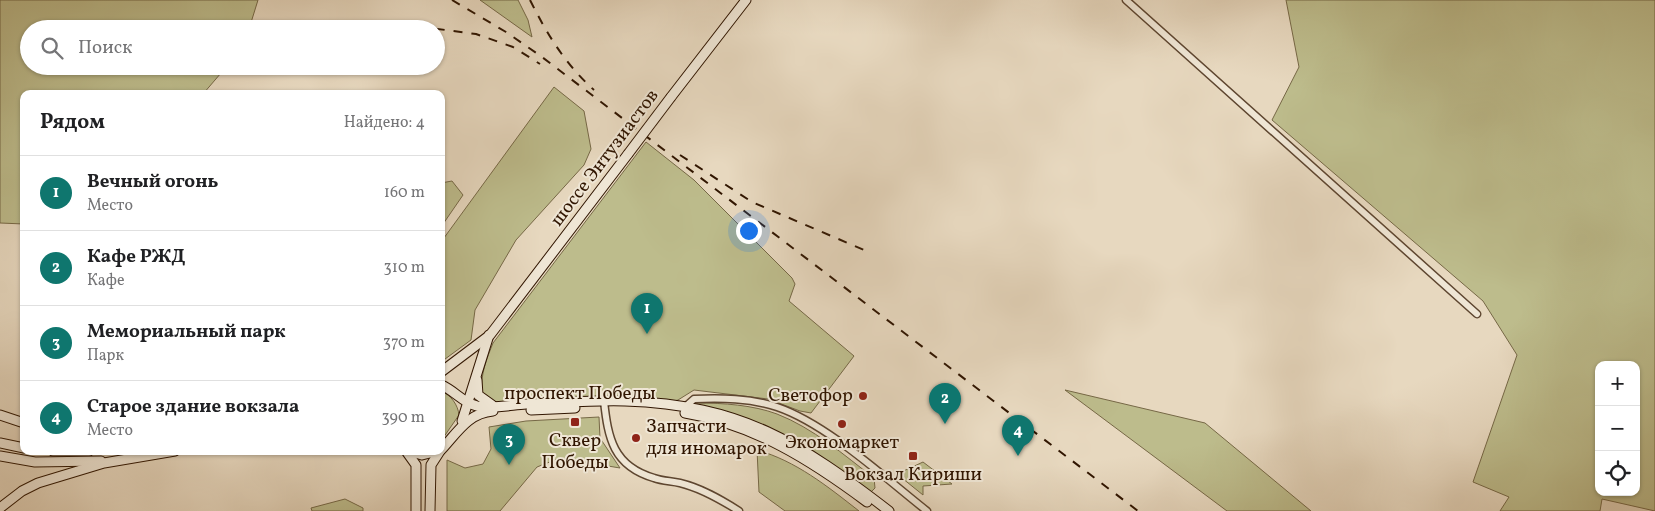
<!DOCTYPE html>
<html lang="ru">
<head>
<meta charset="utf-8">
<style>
  :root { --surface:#fff; --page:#f2f2f2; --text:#202124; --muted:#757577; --line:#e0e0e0; --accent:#0f766e }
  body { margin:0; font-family:Vollkorn,serif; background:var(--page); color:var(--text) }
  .controls { position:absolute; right:15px; bottom:15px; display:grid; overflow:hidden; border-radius:10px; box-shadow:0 1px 4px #0004 }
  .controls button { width:45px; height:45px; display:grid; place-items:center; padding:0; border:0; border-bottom:1px solid var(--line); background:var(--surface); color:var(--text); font:25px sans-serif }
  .you { position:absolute; left:748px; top:230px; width:18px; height:18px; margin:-12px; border:4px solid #fff; border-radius:50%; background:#1a73e8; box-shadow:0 0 0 8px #1a73e833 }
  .badge { display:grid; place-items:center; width:32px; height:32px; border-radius:50%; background:var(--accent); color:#fff; font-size:16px; font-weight:700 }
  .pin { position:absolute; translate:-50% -41px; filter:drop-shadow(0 1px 2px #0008) }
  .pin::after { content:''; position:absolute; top:26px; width:18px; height:15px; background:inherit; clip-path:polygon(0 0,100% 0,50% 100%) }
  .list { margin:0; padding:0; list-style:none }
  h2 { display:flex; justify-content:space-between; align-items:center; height:65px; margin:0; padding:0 20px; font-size:21px }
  h2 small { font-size:16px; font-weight:400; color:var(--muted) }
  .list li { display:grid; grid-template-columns:32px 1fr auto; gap:15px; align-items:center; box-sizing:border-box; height:75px; padding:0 20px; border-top:1px solid var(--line) }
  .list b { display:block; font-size:19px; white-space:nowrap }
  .list p { margin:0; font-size:16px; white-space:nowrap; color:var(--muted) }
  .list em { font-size:16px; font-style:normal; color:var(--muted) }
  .icon { flex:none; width:28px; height:28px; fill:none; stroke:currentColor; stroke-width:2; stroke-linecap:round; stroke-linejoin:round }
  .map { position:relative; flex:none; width:1655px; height:511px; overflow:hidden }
  .search { position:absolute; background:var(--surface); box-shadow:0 1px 4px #0004; left:20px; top:20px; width:425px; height:55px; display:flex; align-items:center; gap:12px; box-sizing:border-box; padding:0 18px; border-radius:28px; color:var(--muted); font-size:19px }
  .panel { position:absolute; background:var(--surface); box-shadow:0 1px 4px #0004; left:20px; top:90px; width:425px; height:365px; border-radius:10px }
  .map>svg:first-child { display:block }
  .green { fill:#bdbc8c; stroke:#766846; fill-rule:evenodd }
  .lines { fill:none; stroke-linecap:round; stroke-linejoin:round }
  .street-casing { stroke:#5e4630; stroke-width:9 }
  .secondary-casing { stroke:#301500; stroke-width:11 }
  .street { stroke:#efe6d5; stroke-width:6 }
  .secondary { stroke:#efe6d5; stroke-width:9 }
  .rail { stroke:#301500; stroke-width:2; stroke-dasharray:9 9; stroke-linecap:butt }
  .secondary-bridge-casing { stroke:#301500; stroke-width:11; stroke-linecap:butt }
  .secondary-bridge { stroke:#efe6d5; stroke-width:9 }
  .poi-dot { fill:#8f2418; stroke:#efe6d5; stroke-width:2 }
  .labels { text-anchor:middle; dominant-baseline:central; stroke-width:4; stroke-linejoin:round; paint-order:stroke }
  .street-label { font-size:19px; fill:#301500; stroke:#efe6d5 }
  .poi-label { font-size:19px; fill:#301500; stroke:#efe6d5 }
</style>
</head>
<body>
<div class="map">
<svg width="1655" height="511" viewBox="0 0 1655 511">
  <rect width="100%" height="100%" fill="#e7d8bf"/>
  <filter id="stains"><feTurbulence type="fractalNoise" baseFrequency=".004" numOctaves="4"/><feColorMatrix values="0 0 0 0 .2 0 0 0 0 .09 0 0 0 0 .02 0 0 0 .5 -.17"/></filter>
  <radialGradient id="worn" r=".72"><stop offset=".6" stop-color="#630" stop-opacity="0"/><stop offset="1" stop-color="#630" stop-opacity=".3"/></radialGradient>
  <g class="green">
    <path d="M0,0h258l-9,29h-220v37h198l-24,28h-179v130l-24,-1z"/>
    <path d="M480,0h38l10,20 4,17z"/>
    <path d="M1286,0h369v511l-53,-12 -2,12h-100l9,-14 -36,-15 44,-127 -34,-54 -211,-181 27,-53zM1599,365h37v127h-37z"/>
    <path d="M554,87l30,24 7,38 -7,16 -68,75 -41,70 -4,30 -30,22v-120z"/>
    <path d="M646,142l48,38 98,98 3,6 -6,17 65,55 -43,57 -11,-2 -32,-12 -74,-9 -16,10 -7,2 -118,-1c-12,-4 -20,0 -32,2 -9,1 -17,0 -26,0l-13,-11c-2,-17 5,-34 11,-49z"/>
    <path d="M452,181l11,14 -22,32v-44z"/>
    <path d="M1065,390l140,33 106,88h-84z"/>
    <path d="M441,391c10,4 17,14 18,24l-18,26z"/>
    <path d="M697,403c26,0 56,2 80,11 36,14 67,41 97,64l1,10 -6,6 -173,-88z"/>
    <path d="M599,417l1,21 20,30 -60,-10 -23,9 -37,44h-53v-51l18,8 18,-4 8,-15 -2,-22 37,-6z"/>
    <path d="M757,450c39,11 70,36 102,61h-74l-26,-19z"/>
    <path d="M923,462l29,22 -29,2v9l-26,-21z"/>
    <path d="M345,499l18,9v3h-51l-1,-3z"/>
  </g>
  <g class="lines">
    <g class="street-casing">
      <g id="street">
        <path d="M1126,0l351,314"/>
        <path d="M604,401c4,37 9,65 50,77 8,3 17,3 26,5 21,5 40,16 59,28"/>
        <path d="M685,407l9,-8c27,-1 56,-1 83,8 50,17 108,71 150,104"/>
      </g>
    </g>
    <g class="secondary-casing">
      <g id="secondary">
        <path d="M671,97l75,-97"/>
        <path d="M441,372l49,-37 138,-181"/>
        <path d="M477,380l1,15 14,10"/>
        <path d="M441,385c13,5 22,18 36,21 16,3 34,-1 49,-2 33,-1 66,-4 99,-3 117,4 174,41 264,110"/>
        <path d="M531,410l44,-2"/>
        <path d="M685,413c69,11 127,48 182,89"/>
        <path d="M0,415l24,8"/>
        <path d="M462,421l27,-86"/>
        <path d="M0,443l24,5"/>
        <path d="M441,450c16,-17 27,-37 52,-39"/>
        <path d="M53,451h36"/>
        <path d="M406,451l10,14v46"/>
        <path d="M409,451l13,4 16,-4"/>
        <path d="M0,456l35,6 66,-1"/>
        <path d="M0,508l22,-17 16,-8 66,-20 71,-12"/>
        <path d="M430,511l1,-46 9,-14"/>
      </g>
    </g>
    <use href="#street" class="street"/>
    <use href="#secondary" class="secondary"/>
    <g class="rail">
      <path d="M452,0l54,32 36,25 596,454"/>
      <path d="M530,0c17,34 35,64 64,90"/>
      <path d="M400,24l76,10 37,13 27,17"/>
      <path d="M680,155l72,47 112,48"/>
    </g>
    <g class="secondary-bridge-casing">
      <path id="secondary-bridge" d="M628,154l43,-57"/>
    </g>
    <use href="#secondary-bridge" class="secondary-bridge"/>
  </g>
  <g class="poi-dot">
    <circle cx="863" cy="396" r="5"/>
    <rect x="570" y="417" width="10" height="10" rx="2.5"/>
    <circle cx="842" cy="424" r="5"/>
    <circle cx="636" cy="438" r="5"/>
    <rect x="908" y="451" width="10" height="10" rx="2.5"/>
  </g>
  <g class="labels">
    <g class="street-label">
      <text transform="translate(605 158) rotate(-53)">шоссе Энтузиастов</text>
      <text x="580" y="394">проспект Победы</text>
    </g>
    <g class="poi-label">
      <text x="853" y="396" text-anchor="end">Светофор</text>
      <text x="646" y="427" text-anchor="start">Запчасти<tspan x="646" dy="22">для иномарок</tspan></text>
      <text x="575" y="441">Сквер<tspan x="575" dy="22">Победы</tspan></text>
      <text x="842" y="443">Экономаркет</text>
      <text x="913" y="475">Вокзал Кириши</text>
    </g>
  </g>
  <rect width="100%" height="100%" filter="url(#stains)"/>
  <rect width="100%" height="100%" fill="url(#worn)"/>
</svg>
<div class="controls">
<button>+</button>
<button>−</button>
<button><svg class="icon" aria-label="locate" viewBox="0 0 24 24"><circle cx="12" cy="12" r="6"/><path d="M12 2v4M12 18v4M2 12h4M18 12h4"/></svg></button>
</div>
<div class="you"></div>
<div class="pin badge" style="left:647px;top:334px">1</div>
<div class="pin badge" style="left:945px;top:424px">2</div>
<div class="pin badge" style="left:509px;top:465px">3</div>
<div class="pin badge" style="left:1018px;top:456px">4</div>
<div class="search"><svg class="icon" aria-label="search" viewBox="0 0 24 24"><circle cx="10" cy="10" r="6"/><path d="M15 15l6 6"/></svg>Поиск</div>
<section class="panel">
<h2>Рядом<small>Найдено: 4</small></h2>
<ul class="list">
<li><span class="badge">1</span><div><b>Вечный огонь</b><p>Место</p></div><em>160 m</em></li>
<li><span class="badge">2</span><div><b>Кафе РЖД</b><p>Кафе</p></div><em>310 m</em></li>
<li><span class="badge">3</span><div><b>Мемориальный парк</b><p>Парк</p></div><em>370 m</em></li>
<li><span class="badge">4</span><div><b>Старое здание вокзала</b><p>Место</p></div><em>390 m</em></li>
</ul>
</section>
</div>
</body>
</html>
